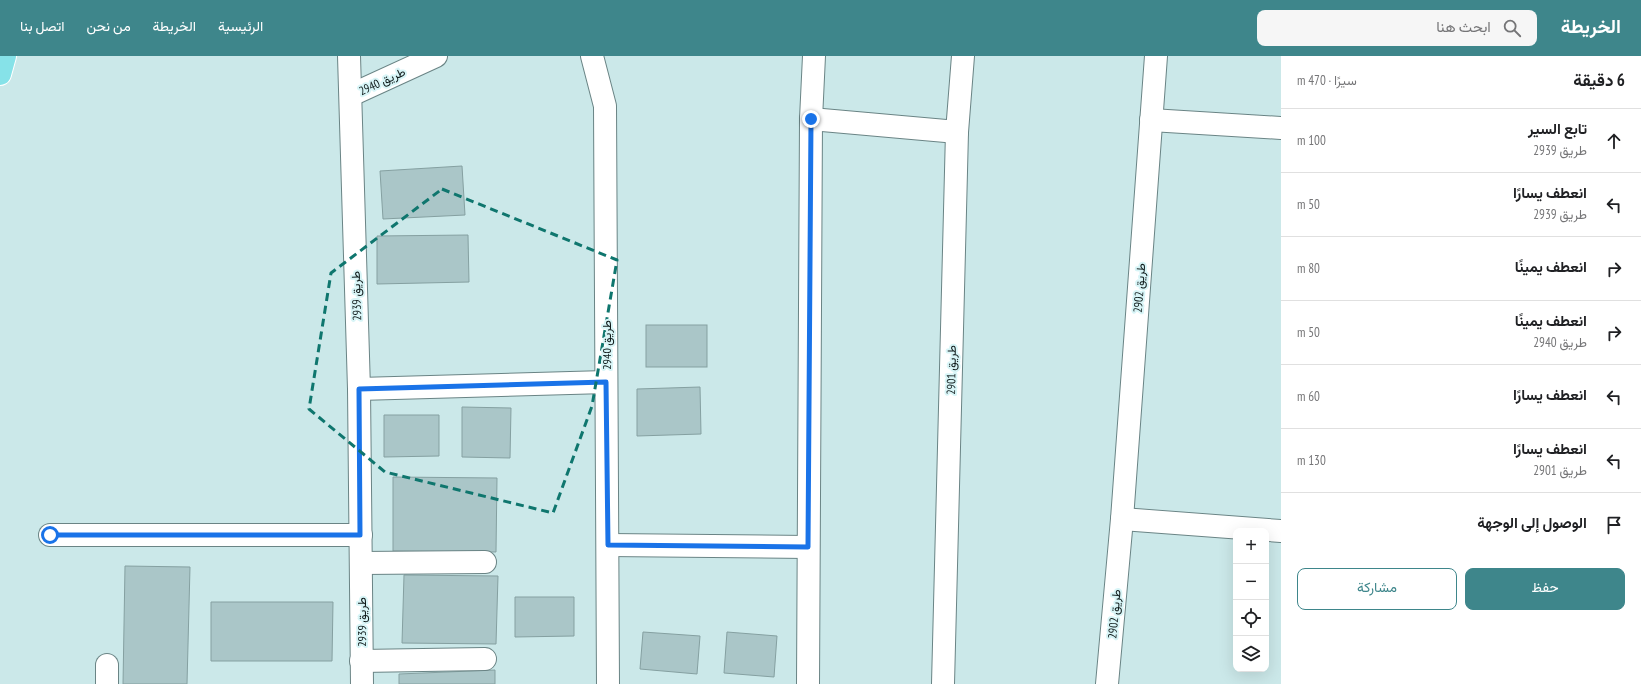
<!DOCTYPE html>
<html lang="ar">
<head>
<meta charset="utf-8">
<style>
  :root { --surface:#fff; --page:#f6f6f6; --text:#202124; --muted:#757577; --line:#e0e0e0; --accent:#3e868b }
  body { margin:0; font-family:"PT Sans Narrow",Vazirmatn,sans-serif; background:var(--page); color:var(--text); direction:rtl }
  .controls { position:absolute; right:12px; bottom:12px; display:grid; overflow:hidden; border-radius:8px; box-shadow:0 4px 16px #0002 }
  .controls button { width:36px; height:36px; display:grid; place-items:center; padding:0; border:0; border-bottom:1px solid var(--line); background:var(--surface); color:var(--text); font:20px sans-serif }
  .stop { position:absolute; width:12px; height:12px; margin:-9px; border:3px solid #1a73e8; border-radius:50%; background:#fff }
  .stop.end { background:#1a73e8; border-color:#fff; box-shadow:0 1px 4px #0008 }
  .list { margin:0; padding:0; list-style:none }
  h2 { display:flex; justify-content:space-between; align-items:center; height:52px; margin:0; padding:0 16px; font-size:17px }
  h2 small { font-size:13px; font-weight:400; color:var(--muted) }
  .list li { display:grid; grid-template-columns:26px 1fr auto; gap:12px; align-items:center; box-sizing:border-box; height:64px; padding:0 16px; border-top:1px solid var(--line) }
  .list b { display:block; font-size:15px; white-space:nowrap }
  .list p { margin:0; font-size:13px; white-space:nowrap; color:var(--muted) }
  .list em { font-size:13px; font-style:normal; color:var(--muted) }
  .actions { display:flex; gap:8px; padding:12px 16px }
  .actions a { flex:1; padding:9px 0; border:1px solid var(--accent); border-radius:8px; text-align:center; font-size:14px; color:var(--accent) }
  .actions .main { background:var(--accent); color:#fff }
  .icon { flex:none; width:22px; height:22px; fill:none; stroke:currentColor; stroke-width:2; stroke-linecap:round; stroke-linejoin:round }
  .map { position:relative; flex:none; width:1281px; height:628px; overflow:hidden; direction:ltr }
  header { display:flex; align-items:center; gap:24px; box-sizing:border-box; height:56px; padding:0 20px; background:var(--accent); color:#fff }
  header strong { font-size:19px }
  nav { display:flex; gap:22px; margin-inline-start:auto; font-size:14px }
  .search { width:280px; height:36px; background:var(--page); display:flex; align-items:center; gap:10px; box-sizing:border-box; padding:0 14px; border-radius:8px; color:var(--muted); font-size:15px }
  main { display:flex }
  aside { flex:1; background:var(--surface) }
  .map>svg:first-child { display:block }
  .building { fill:#aac6c8; stroke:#85a0a1 }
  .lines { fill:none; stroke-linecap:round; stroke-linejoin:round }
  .minor-casing { stroke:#6a8485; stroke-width:24 }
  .major-casing { stroke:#fff; stroke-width:24 }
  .minor { stroke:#fff; stroke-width:22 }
  .major { stroke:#86e2e8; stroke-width:22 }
  .route { stroke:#1a73e8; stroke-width:5 }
  .marked { fill:none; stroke:#0f766e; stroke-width:3; stroke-dasharray:8 5; stroke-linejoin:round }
  .labels { text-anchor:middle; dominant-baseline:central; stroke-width:4; stroke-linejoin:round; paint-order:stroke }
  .street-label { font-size:12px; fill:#0f1a1a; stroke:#d8f5f7 }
</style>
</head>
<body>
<header>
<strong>الخريطة</strong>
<div class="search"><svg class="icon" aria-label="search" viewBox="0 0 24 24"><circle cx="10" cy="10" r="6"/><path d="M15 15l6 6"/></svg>ابحث هنا</div>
<nav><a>الرئيسية</a><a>الخريطة</a><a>من نحن</a><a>اتصل بنا</a></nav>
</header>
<main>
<aside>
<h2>6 دقيقة<small>سيرًا · 470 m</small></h2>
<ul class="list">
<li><svg class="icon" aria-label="ahead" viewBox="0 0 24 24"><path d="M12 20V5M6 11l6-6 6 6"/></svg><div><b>تابع السير</b><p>طريق 2939</p></div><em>100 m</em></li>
<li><svg class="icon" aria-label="left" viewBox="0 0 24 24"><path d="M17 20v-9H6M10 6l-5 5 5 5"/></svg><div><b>انعطف يسارًا</b><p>طريق 2939</p></div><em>50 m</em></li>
<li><svg class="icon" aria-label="right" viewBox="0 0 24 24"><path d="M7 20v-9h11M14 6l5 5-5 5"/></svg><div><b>انعطف يمينًا</b></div><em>80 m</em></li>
<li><svg class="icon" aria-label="right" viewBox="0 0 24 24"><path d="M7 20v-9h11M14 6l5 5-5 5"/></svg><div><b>انعطف يمينًا</b><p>طريق 2940</p></div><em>50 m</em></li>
<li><svg class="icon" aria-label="left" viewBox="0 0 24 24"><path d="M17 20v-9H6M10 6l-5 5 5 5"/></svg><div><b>انعطف يسارًا</b></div><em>60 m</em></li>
<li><svg class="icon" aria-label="left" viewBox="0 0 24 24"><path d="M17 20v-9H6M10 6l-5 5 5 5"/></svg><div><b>انعطف يسارًا</b><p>طريق 2901</p></div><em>130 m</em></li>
<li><svg class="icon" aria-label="arrive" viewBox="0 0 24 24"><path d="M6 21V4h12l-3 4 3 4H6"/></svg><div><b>الوصول إلى الوجهة</b></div></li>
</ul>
<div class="actions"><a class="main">حفظ</a><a>مشاركة</a></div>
</aside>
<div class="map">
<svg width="1281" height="628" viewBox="0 0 1281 628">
  <rect width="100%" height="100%" fill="#cbe8e9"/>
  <g class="building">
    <path d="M462,110l3,49 -82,4 -3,-48z"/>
    <path d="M468,179l1,47 -92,2v-48z"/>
    <rect x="646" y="269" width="61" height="42"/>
    <path d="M700,331l1,47 -64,2v-47z"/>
    <path d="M462,351l49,1 -1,50 -48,-1z"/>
    <path d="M384,359h55v41l-55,1z"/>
    <path d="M393,421l104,1 -1,74 -103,-1z"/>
    <path d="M125,510l65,1 -3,117h-64z"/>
    <path d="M404,519l94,1 -2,68 -94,-1z"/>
    <path d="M515,541h59v39l-59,1z"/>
    <path d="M211,546h122l-1,59h-121z"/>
    <path d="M643,576l57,4 -3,38 -57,-5z"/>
    <path d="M727,576l50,4 -3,41 -50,-4z"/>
    <path d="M495,614v14h-96v-10z"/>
  </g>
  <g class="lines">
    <g class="minor-casing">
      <g id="minor">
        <path d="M349,0l10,333 3,295"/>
        <path d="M592,0l13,50 3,578"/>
        <path d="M351,39l85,-39"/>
        <path d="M811,63l146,13"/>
        <path d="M1151,64l130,8"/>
        <path d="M359,333l247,-7"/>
        <path d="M1122,463l159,12"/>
        <path d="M50,479h311"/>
        <path d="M608,489l200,2"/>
        <path d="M361,507l124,-1"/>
        <path d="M361,605l124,-2"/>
        <path d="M107,609v19"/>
        <path d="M808,628l3,-565 3,-63"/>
        <path d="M943,628l14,-552 6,-76"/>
        <path d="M1107,628l15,-165 34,-463"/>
      </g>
    </g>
    <g class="major-casing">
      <path id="major" d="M0,18l5,-18"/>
    </g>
    <use href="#minor" class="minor"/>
    <use href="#major" class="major"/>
  </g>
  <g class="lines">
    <path class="route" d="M50,479h310l-1,-146 247,-7 2,163 200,2 3,-428"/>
  </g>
  <path class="marked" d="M442,133l175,71 -25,146 -39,107 -168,-41 -76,-63 22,-136z"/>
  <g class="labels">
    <g class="street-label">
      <text transform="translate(382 25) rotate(-25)">طريق 2940</text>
      <text transform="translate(1139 232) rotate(-86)">طريق 2902</text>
      <text transform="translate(356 240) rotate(-92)">طريق 2939</text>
      <text transform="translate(606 289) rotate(-90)">طريق 2940</text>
      <text transform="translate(951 314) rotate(-89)">طريق 2901</text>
      <text transform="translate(1114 558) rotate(-85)">طريق 2902</text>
      <text transform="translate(361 566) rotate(-90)">طريق 2939</text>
    </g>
  </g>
</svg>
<div class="controls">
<button>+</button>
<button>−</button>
<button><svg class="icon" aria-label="locate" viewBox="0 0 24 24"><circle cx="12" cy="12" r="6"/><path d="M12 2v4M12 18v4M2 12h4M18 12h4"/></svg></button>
<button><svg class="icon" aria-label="layers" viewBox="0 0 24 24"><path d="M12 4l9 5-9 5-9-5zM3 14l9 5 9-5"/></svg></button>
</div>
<div class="stop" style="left:50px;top:479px"></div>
<div class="stop end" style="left:811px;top:63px"></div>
</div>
</main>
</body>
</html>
